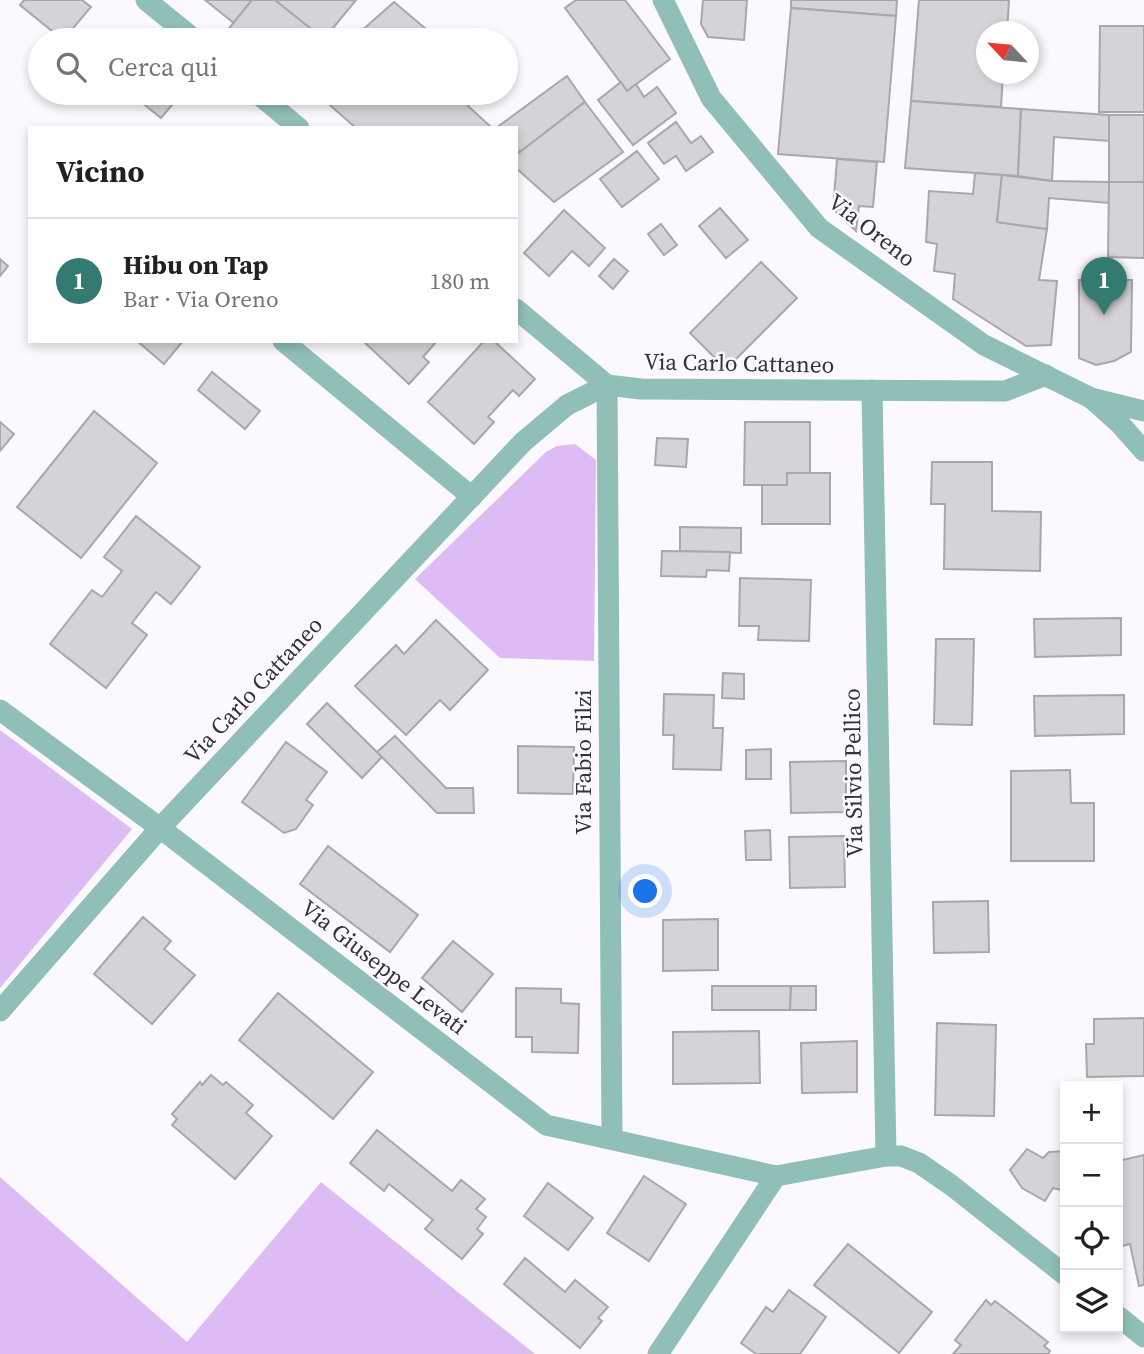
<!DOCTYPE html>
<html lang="it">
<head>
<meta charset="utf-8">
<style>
  :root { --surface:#fff; --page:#f2f2f2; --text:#202124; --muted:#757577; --line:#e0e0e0; --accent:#347a72 }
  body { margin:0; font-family:"Source Serif 4",serif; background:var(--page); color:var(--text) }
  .controls { position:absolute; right:21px; bottom:21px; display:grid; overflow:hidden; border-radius:0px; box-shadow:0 4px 10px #0003 }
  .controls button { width:63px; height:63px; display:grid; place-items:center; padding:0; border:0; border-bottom:2px solid var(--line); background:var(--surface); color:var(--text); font:35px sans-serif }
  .compass { position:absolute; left:976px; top:21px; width:63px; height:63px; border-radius:50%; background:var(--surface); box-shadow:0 4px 10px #0003; rotate:296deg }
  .you { position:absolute; left:646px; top:892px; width:24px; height:24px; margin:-18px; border:5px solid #fff; border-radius:50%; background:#1a73e8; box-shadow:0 0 0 10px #1a73e833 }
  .badge { display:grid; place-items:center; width:46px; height:46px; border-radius:50%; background:var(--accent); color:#fff; font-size:23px; font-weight:700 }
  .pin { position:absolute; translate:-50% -58px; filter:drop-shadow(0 2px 4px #0008) }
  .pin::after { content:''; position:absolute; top:37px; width:24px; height:21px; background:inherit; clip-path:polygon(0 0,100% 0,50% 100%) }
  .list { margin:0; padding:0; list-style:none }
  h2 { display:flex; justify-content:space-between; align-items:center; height:91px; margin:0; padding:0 28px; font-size:30px }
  h2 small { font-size:23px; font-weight:400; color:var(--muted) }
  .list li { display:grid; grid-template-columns:46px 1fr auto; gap:21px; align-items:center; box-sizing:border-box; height:126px; padding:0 28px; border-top:2px solid var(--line) }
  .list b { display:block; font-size:26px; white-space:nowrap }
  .list p { margin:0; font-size:23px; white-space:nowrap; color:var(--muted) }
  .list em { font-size:23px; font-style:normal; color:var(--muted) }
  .icon { flex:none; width:38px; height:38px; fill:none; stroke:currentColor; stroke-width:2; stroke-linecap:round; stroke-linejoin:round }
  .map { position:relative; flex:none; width:1144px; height:1354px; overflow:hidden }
  .search { position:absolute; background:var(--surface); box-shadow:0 4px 10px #0003; left:28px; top:28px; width:490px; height:77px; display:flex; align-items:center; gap:18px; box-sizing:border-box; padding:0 24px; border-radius:38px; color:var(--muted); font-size:26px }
  .panel { position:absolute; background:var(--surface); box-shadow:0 4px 10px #0003; left:28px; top:126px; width:490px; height:217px; border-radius:0px }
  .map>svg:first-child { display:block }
  .green { fill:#ddbbf5 }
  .building { fill:#d6d3d8; stroke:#aaa7ac; stroke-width:2 }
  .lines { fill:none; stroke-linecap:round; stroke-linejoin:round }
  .minor { stroke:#90bfb8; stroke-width:21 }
  .labels { text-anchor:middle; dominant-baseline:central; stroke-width:5; stroke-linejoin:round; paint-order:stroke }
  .street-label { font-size:23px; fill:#343335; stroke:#fbf9fe }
</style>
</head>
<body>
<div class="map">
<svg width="1144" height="1354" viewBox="0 0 1144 1354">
  <rect width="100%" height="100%" fill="#fbf9fe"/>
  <g class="green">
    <path d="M575,444l21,16 -2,201 -94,-3 -85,-79 131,-127 11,-6z"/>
    <path d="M0,730l132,99 -132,159z"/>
    <path d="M0,1177l187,165 134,-160 214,172h-535z"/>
  </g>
  <g class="building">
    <path d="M24,0h58l9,7 -28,33 -43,-35z"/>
    <path d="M205,0h47l-18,23z"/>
    <path d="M252,0h23l51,40h-91l-9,-8z"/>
    <path d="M275,0h81l-32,39z"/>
    <path d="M576,0h49l45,59 -43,32 -62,-83z"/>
    <path d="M703,0h44l-3,40 -36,-3 -7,-13z"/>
    <path d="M791,0h106l-1,16 -105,-8z"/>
    <path d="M919,0h90l-2,32h-21v42h17l-2,33 -90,-6z"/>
    <path d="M394,2l45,38h-88z"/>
    <path d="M791,8l105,8 -12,146 -106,-8z"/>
    <path d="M1100,26h44v86h-45z"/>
    <path d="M567,76l18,26 -65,50 -4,-3v-21h-20z"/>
    <path d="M621,82l6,9 9,-7 8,13 13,-10 19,26 -43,32 -35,-45z"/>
    <path d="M130,93h52l-21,25z"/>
    <path d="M316,93h138l38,35h-136z"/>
    <path d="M911,101l110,8 -3,67 -113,-8z"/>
    <path d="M585,102l38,50 -69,50 -38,-34v-13z"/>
    <path d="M1021,109l88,6v26l-55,-4 -2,44 -34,-5z"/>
    <rect x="1109" y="115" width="35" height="67"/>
    <path d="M676,122l15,21 10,-7 12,16 -27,19 -10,-15 -12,8 -16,-21z"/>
    <path d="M637,151l22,28 -37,28 -22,-28z"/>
    <path d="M837,159l40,3 -4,45 -14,-1 -3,25 -23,-22z"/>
    <path d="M975,173l27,2 -5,47 50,7 -8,51 18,1 -6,64 -25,1 -73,-47 2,-25 -21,-3 3,-27 -11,-2 3,-51 44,3z"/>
    <path d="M1002,175l50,6 57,1v21l-60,-5 -2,31 -50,-7z"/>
    <path d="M1109,182h35v76l-36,-1z"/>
    <path d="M720,208l28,32 -22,18 -27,-32z"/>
    <path d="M564,210l41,38 -16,18 -17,-15 -23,25 -25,-23z"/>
    <path d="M661,224l16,21 -13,10 -16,-21z"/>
    <path d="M0,259l8,7 -8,10z"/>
    <path d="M614,259l14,12 -15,18 -14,-13z"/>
    <path d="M761,262l36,36 -71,71 -36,-36z"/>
    <path d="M1079,280h53l-1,72 -17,9 -18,4 -17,-7z"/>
    <path d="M137,341h46l-19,23z"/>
    <path d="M363,341h74l-14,16 6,5 -20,22z"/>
    <path d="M484,341h10l41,38 -16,17 -6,-6 -25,27 6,5 -20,22 -46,-42z"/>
    <path d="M212,372l48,39 -15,18 -47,-39z"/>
    <path d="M94,411l63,52 -76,95 -64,-51z"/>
    <path d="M0,422l14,12 -14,17z"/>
    <path d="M745,422h65v51h-23v12h-43z"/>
    <path d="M657,438l31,1 -2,28 -31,-2z"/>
    <path d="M932,462h60v49l49,1 -1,59 -96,-2 1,-65h-14z"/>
    <path d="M787,473h43v51h-68v-39h25z"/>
    <path d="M136,516l64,51 -29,37 -15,-12 -24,31 15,12 -41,53 -56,-44 42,-54 10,7 20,-26 -18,-14z"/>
    <path d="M680,527l61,1v25l-61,-2z"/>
    <path d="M662,551l68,1 -1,19 -22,-1 -1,7 -45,-1z"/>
    <path d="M740,578l71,2 -2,61 -51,-1 1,-14h-20z"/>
    <path d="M1121,618v37l-86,2 -1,-38z"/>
    <path d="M436,620l52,50 -38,40 -10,-10 -34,35 -51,-49 41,-41 8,9z"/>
    <path d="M936,639h38l-2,86 -38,-1z"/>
    <path d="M723,673l21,1v25l-22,-1z"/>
    <path d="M664,694l50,1 -1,33h10l-2,42 -48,-1 1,-34h-11z"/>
    <path d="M1124,695v39l-89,2 -1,-40z"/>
    <path d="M327,703l55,54 -20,21 -55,-54z"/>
    <path d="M395,736l51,52h27l1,25h-37l-60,-61z"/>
    <path d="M286,742l41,30 -21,28 7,5 -17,24 -12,4 -42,-31z"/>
    <path d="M518,746l56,1 -1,47 -55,-1z"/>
    <path d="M771,749v30h-25v-29z"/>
    <path d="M846,761v51l-55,1 -1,-51z"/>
    <path d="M1070,770l1,33h23v58h-83v-90z"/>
    <path d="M770,830l1,30h-25l-1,-29z"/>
    <path d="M844,836l1,51 -55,1 -1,-51z"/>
    <path d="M328,846l90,69 -28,37 -90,-68z"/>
    <path d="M988,901l1,51 -55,1 -1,-51z"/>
    <path d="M143,917l28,24 -7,8 31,26 -43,49 -58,-50z"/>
    <path d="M718,919v51l-55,1v-51z"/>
    <path d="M453,941l40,33 -31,38 -40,-34z"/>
    <path d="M712,986h79l-1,24h-78z"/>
    <path d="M791,986h25v24h-26z"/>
    <path d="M516,988l45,1v14l18,1 -1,49 -46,-1v-15h-16z"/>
    <path d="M278,993l95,79 -40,47 -94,-79z"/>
    <path d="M1144,1018v58l-57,1 -1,-33h8v-25z"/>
    <path d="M937,1023l59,2 -2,91 -59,-1z"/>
    <path d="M759,1031l1,52 -87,1v-52z"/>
    <path d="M857,1041v51l-55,1 -1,-50z"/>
    <path d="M211,1075l12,10 3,-3 27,23 -7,8 26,23 -37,43 -63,-54 5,-6 -5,-5 28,-32 2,3z"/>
    <path d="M377,1130l75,61 9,-11 24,19 -9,10 10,8 -9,12 6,5 -21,25 -37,-30 8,-9 -44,-36 -5,7 -34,-28z"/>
    <path d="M1027,1149l16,9 6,-6 16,-1v40l-12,-3 -8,13 -23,-13 -12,-18z"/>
    <path d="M1144,1155v130l-5,1 -9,-42 -12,3v-86z"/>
    <path d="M644,1176l42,28 -37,57 -42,-28z"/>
    <path d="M548,1183l45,35 -25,32 -44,-34z"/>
    <path d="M848,1244l84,68 -33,41 -85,-68z"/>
    <path d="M525,1258l40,34 10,-12 33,27 -10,11 4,3 -22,27 -76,-64z"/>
    <path d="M789,1290l37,27 -26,37h-44l-15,-11 25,-36 7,5z"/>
    <path d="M986,1300l5,5 4,-4 53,41 -4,4 6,5 -2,3h-95l8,-9 -6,-5z"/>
  </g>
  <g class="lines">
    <g class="minor">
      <path d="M146,0l49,40"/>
      <path d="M663,0l48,98 108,130 165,117 107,53 53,13"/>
      <path d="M257,93l42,35"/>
      <path d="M516,309l91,76 5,754"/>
      <path d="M283,341l189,156"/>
      <path d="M872,390l14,766"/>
      <path d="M1092,399l28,25 24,27"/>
      <path d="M0,710l160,118 386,297 230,51 110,-20h15l18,7 32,22 114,90"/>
      <path d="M0,1011l160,-183 363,-386 44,-37 40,-20 34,4 364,2 41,-16"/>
      <path d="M1118,1316l26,21"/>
      <path d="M658,1354l118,-178"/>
    </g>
  </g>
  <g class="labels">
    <g class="street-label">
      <text transform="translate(872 230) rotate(38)">Via Oreno</text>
      <text transform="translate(739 363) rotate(1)">Via Carlo Cattaneo</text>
      <text transform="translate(253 690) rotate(-47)">Via Carlo Cattaneo</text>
      <text transform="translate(583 762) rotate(-90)">Via Fabio Filzi</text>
      <text transform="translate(853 773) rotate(-91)">Via Silvio Pellico</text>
      <text transform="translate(384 967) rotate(38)">Via Giuseppe Levati</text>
    </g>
  </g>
</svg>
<div class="controls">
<button>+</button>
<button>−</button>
<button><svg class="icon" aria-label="locate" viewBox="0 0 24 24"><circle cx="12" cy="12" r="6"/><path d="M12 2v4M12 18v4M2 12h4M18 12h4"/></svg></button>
<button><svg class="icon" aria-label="layers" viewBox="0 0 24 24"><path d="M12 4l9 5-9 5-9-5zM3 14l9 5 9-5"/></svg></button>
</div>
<svg class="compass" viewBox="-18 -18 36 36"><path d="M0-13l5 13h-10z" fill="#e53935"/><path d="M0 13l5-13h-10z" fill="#757577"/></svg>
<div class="you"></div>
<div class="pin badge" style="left:1104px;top:315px">1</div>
<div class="search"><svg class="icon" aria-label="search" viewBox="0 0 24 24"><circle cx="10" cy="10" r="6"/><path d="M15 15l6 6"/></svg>Cerca qui</div>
<section class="panel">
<h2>Vicino<small></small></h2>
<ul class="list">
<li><span class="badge">1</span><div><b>Hibu on Tap</b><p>Bar · Via Oreno</p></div><em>180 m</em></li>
</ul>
</section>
</div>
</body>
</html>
